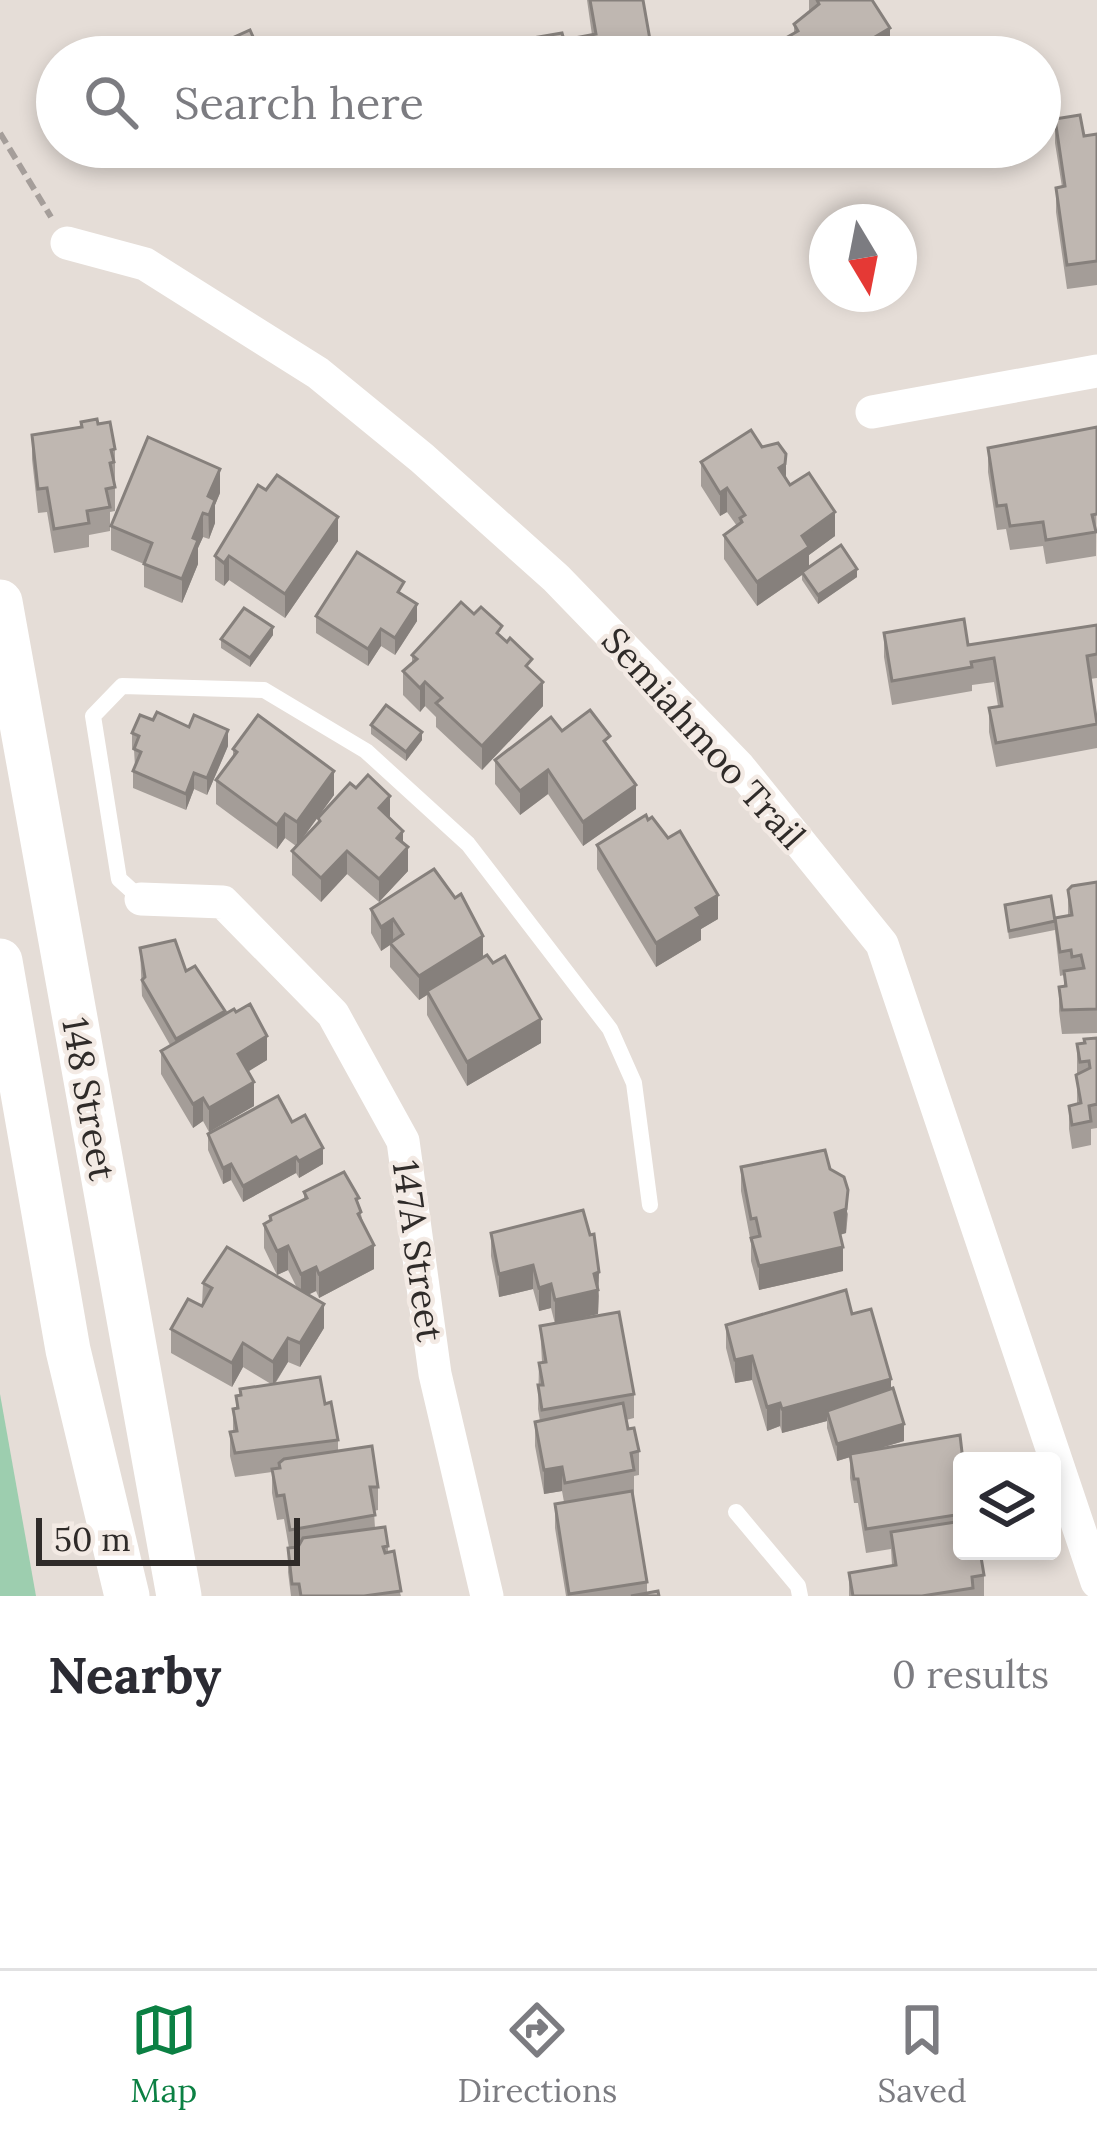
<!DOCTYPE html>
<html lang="en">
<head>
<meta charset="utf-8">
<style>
  :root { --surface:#fff; --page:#f2f2f3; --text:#2b2b33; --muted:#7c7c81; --line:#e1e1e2; --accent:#0b8043 }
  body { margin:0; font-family:Lora,serif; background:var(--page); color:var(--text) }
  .controls { position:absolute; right:36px; bottom:36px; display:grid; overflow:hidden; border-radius:12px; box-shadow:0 6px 18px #0003 }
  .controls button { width:108px; height:108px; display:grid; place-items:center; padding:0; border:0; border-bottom:3px solid var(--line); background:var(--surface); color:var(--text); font:60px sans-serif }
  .compass { position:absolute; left:809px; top:204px; width:108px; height:108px; border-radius:50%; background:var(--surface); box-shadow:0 6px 18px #0003; rotate:170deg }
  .scale { position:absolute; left:36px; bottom:30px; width:264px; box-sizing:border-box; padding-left:12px; border:6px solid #2f2b29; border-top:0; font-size:33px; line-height:42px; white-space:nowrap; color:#2f2b29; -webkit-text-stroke:9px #f3eae4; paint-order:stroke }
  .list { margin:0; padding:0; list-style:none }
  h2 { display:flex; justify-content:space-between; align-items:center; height:156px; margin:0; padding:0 48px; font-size:51px }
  h2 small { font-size:39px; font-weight:400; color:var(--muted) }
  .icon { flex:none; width:66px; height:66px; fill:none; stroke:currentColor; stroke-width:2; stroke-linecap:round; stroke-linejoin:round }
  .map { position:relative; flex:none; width:1097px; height:1596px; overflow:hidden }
  .search { position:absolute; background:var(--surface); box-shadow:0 6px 18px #0003; left:36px; right:36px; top:36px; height:132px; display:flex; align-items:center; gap:30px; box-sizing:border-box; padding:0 42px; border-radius:66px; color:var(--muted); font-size:45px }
  .sheet { height:372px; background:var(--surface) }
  nav { display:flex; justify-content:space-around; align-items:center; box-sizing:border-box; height:168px; border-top:3px solid var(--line); background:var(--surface); font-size:33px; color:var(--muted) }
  nav a { display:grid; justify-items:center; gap:6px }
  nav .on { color:var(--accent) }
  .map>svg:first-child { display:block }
  .green { fill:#9dceaf }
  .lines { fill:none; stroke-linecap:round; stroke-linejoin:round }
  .path { stroke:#a59e9a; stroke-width:6; stroke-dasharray:12 6; stroke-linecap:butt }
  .service { stroke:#fff; stroke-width:16 }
  .minor { stroke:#fff; stroke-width:33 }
  .secondary { stroke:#fff; stroke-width:45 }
  .wall { fill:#a49d98 }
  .shaded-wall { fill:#86807c }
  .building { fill:#bfb7b1; stroke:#86807c; stroke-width:3 }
  .labels { text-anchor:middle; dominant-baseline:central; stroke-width:9; stroke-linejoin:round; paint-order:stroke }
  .street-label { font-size:36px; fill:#2f2b29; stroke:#f3eae4 }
</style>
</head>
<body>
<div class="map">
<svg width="1097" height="1596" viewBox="0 0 1097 1596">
  <rect width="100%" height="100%" fill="#e5ddd7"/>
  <path class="green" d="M0,1394l36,202h-36z"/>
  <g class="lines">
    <path class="path" d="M0,133l51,84"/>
    <g class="service">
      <path d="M141,899l-22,-20 -26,-163 29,-30 142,4 102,61 102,93 142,185 24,54 16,122"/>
      <path d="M736,1512l62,74 2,10"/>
    </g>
    <g class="minor">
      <path d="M67,243l78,21 173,109 104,85 134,120 183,189 143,177 215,638"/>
      <path d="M872,412l225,-41"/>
      <path d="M141,899l82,3 110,112 70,127 32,233 52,222"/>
    </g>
    <g class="secondary">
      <path d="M0,602l179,994"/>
      <path d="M0,961l68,389 59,246"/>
    </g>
  </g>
  <g class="wall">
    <path d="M587,0h56l10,57 -120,-11v-8l31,2 28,-5z"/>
    <path d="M809,0h63l18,52 -8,5h-112v-10l24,-14v-9l15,-12z"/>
    <path d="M1055,119l29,17 13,-2v151l-30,4 -11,-77v-24l6,-1 -7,-44z"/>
    <path d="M98,424l17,25v62l-5,1v19l-21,4v12l-35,6 -7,-41 -9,1 -6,-54v-24z"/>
    <path d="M1097,427l-1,129 -50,8 -3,-18 -33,4 -4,-21 -9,1 -9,-58v-24z"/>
    <path d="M762,447l24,33 49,56 -26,19v12l48,10 -39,27 -16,-24v-5l-45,31 -33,-47v-24l13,-9 -10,-14 -7,4 -19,-30v-24z"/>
    <path d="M220,493l-5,12v18l-6,16 -6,-2 -5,11v16l-16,39 -38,-16v-23l-33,-14v-24z"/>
    <path d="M338,541l-53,77 -56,-38 -5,6 -9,-6v-24z"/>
    <path d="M404,596l13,25 -22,34 -14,-9 -13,20 -52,-33v-17z"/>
    <path d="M1097,625v53l-7,1 7,41v28l-101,19 -7,-35v-24l9,-2 -4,-24 -22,3v6l-80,14 -8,-48v-24l84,12z"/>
    <path d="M273,635l-23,32 -29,-19v-9z"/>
    <path d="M502,637l30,35 11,34 -61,64 -46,-43v-10l-11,-11 -5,6 -17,-17v-24l9,-8v-8z"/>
    <path d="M371,725l51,15 -16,21 -35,-27z"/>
    <path d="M562,731l48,18 26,60 -53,37 -35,-52 -28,21 -25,-31v-24z"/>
    <path d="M132,733l96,13 -21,49 -13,-6 -8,21 -53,-22v-17l2,-5 -1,-16 -2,-1z"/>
    <path d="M233,749l101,46 -35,48 19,-20v-5l72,1 13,24 5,28 -29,31 -32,-28 -26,28 -29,-27v-24l4,-5 -11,-8 -8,11 -61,-45v-24l17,-23z"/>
    <path d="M597,845l121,74 -17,10v11l-45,27 -59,-98z"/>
    <path d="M1097,882v151l-35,1 -3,-23v-24l5,-1v-11l-4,1 -5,-46 -46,9 -4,-34 50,12 13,-1v-26z"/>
    <path d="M371,909l112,48 58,86 -74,43 -40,-71v-20l-8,5 -29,-33v-22l-9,6 -10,-18z"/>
    <path d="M140,948l46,23 81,89 -19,11 6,35 -45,26 -6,-11 -10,7 -32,-54v-23l9,-6 -28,-49z"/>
    <path d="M1097,1038v92v-2l-6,1v16l-19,4 -3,-20v-23l8,-2v-60z"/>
    <path d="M292,1122l31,42 -24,14 -3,-5 -53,29 -12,-22 -8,4 -15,-34v-16z"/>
    <path d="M741,1167l89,2 18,45 -2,19 -6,2 3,36 -84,19 -8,-29v-18l-10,-52z"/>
    <path d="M304,1192l55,14 15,63 -55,29 -3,-7 -8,4 16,33 -24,39 -12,-5 -13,22 50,20 13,36v11l40,36v23l-4,1 1,17 13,18v7l13,43h-110l-3,-24 1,-24 -5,-29 -7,1 -5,-27v-21l-37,5 -5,-21v-24l3,-1v-22h3v-13l4,-1v-6l31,-5 -28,-17 -11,20 -61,-34v-24l31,-23 1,-23 94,5 -9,-18 -11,5 -13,-27v-24l6,-3v-5l34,-17z"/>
    <path d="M491,1233l99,2 9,61 -1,18 -35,8 71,72v24l-8,2 2,9 11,22v24l-5,1v18h-1l14,88v11l12,3h-93l-11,-68v-24l9,-2 -2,-11 -18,3 -9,-48v-24l5,-1 -2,-12 1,-46 3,-1 -2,-36 15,-2 -4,-16 -12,3 -6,-22 -34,8 -8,-41z"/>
    <path d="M852,1314l39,75 13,52 -31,9 89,11v90l22,24v21h-135v-23l43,-8 -1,-16 -25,4 -8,-50h-4l-4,-25v-21l-13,4 -10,-33v-7l-45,12 -2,-7 -13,5 -15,-51 -17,3 -9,-35v-23z"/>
  </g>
  <g class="shaded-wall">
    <path d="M890,28v24l-8,5h-29v-7z"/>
    <path d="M848,43v14h-21z"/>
    <path d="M250,147h21l-21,9z"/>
    <path d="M786,454v24l-7,-10z"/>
    <path d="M220,469v24l-5,12v18l-6,16 -1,-43z"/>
    <path d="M727,488v24l-7,4v-23z"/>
    <path d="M835,512v24l-26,19v16l-7,1v3l-45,31v-24l45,-46z"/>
    <path d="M203,513v24l-5,11v16l-16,39v-24l11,-41z"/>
    <path d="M338,517v24l-53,77v-24z"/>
    <path d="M229,556v24l-5,6v-23z"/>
    <path d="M857,569v8l-39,27v-9z"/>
    <path d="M417,604v17l-22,34v-17z"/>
    <path d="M273,627v8l-23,32v-9z"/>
    <path d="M381,629v17l-13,20v-17z"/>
    <path d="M425,682v24l-5,6v-24z"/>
    <path d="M543,682v24l-61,64v-24z"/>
    <path d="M228,730v16l-21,49v-17z"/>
    <path d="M422,732v8l-16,21v-9z"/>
    <path d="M548,770v24l-28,21v-24z"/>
    <path d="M334,771v24l-37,51v-24z"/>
    <path d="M194,773v16l-8,21v-16z"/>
    <path d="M636,785v24l-53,37v-24z"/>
    <path d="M390,796v24l-11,-12z"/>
    <path d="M285,814v24l-8,11v-24z"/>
    <path d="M403,831v21l5,-5v24l-29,31v-23l18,-41z"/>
    <path d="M347,851v23l-26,28v-24z"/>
    <path d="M718,895v24l-17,10v11l-45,27v-24l40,-35z"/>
    <path d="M393,919v24l-12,8v-24z"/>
    <path d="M483,936v24l-64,40v-24z"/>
    <path d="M225,1011v16l-49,29v-17z"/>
    <path d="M541,1019v24l-74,43v-24z"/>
    <path d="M267,1036v24l-29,18v-24z"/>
    <path d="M254,1082v24l-45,26v-24z"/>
    <path d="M203,1098v23l-10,7v-24z"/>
    <path d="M323,1148v16l-24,14v-17z"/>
    <path d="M296,1157v16l-53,29v-16z"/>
    <path d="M231,1164v16l-8,4v-16z"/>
    <path d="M848,1190l-2,43 -11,3v-23z"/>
    <path d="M374,1245v24l-55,29v-24z"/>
    <path d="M288,1246v24l-11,5v-24z"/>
    <path d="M843,1247v24l-84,19v-24z"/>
    <path d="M533,1265v24l-34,8v-23z"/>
    <path d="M316,1267v24l-15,7v-24z"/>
    <path d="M599,1272l-1,42 -43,10v-24l39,-26z"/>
    <path d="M551,1284v24l-12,3v-23z"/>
    <path d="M324,1304v24l-24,39v-24z"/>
    <path d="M288,1338v24l-15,24v-24z"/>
    <path d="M243,1343v24l-11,20v-24z"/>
    <path d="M752,1356v24l-17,3v-23z"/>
    <path d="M891,1379v24l-64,8v10l-45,12v-24z"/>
    <path d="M780,1403v23l-13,5v-24z"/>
    <path d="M904,1424v17l-67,20v-17z"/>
    <path d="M562,1467v24l-18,3v-24z"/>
  </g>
  <g class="building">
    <path d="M590,0h53l10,57h-142l-1,-7 25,-5 -2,-7 29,-5 2,7 32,-6z"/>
    <path d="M817,0h55l18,28 -37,22 -5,-7 -21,14h-51l-6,-10 28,-16 -4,-7 25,-20z"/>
    <path d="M250,30l12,27h-61l-2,-4z"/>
    <path d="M1080,115l4,21 13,-2v127l-30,4 -11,-77 9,-2 -10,-67z"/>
    <path d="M97,419l1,5 12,-2 5,27 -4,1 3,12 -4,1 5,24 -9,2 4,18 -23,4 2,12 -35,6 -7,-41 -9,1 -6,-54 50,-8 -1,-5z"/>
    <path d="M1097,427v87l-5,1 4,17 -50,8 -3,-18 -33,4 -4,-21 -9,1 -9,-58z"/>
    <path d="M751,430l11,17 16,-4 8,11 -1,10 -6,4 11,17 19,-12 26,39 -33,24 7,11 -52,35 -33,-47 18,-13 -2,-4 5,-3 -18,-27 -7,5 -19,-31z"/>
    <path d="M148,437l72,32 -12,27 7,4 -6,15 -6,-2 -10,25 5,2 -16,39 -38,-15 8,-21 -41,-17z"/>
    <path d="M277,475l61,42 -53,77 -56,-38 -5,7 -9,-7 43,-71 8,5z"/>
    <path d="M841,545l16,24 -39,26 -16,-23z"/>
    <path d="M357,552l47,30 -6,10 19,12 -22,34 -14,-9 -13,20 -52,-33z"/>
    <path d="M461,602l13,12 7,-7 21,19 -5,7 10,9 3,-4 22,21 -6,7 17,16 -61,64 -46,-43 6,-5 -17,-16 -5,6 -17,-17 14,-12 -5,-4z"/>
    <path d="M244,608l29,19 -23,31 -29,-19z"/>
    <path d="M964,619l4,26 129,-20v29l-10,2 10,68 -101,19 -7,-35 13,-2 -8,-48 -23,4 1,5 -80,14 -8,-48z"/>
    <path d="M386,705l36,27 -16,20 -35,-27z"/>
    <path d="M590,710l20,26 -6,5 32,44 -53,37 -35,-52 -28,21 -25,-31 56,-43 11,14z"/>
    <path d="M157,712l32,15 5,-12 34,15 -21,48 -13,-5 -8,21 -53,-23 8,-19 -7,-3 5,-13 -7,-3 8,-18 13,5z"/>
    <path d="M258,715l76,56 -37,51 -12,-8 -8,11 -61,-45 21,-28 -4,-3z"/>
    <path d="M368,775l22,21 -11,12 24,23 -6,7 11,9 -29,32 -32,-28 -26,27 -29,-27 28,-30 -2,-3 32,-35 6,5z"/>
    <path d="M646,815l2,5 4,-3 16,21 12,-7 38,64 -22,13 5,8 -45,27 -59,-98z"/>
    <path d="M434,869l21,29 6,-4 22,42 -64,40 -29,-33 13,-9 -10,-15 -12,8 -10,-18z"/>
    <path d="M1097,882v127l-35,1 -3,-23 7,-1 -2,-15 20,-3 -3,-13 -9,2 -1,-7 -11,2 -5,-34 17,-3 -4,-25 4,-4z"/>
    <path d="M1051,896l4,25 -46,10 -4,-26z"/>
    <path d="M175,940l11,31 9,-5 30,45 -49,28 -34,-59 3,-3 -5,-29z"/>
    <path d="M487,955l6,8 12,-7 36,63 -74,43 -40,-71z"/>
    <path d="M250,1004l17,32 -29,18 16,28 -45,26 -6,-10 -10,6 -32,-53 73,-42 2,3z"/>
    <path d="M1097,1038v68v-2l-8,2 2,15 -19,4 -3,-19 12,-3 -5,-28 14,-7 -1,-7 -9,1 -3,-18 8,-1 -1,-4z"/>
    <path d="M278,1096l14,26 13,-7 18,33 -24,13 -3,-4 -53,29 -12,-22 -8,4 -15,-34z"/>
    <path d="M825,1150l5,19 14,8 4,13 -2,19 -11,4 8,34 -84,19 -8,-28 9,-2 -4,-18 -5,1 -10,-52z"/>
    <path d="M344,1172l15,26 -3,1 5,13 -3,2 16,31 -55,29 -3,-7 -15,7 -13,-28 -11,5 -13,-27 7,-4 -1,-4 37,-18 -3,-6z"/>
    <path d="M583,1210l7,25 4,-1 5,38 -5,2 4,16 -43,10 -4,-16 -12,4 -6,-23 -34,9 -8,-41z"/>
    <path d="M227,1247l97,57 -24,39 -12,-5 -15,24 -30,-19 -11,20 -61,-34 17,-30 14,7 10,-18 -9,-5z"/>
    <path d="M846,1290l6,24 19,-5 20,70 -109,30 -2,-6 -13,4 -15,-51 -17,4 -9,-35z"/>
    <path d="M619,1312l15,82 -92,16 -4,-25h5l-4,-22 7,-1 -6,-36z"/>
    <path d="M320,1377l5,27 6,-2 7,38 -103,13 -5,-21 7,-1 -4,-22 5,-1 -2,-12 5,-1 -1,-6z"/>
    <path d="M893,1388l11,36 -67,20 -10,-33z"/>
    <path d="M623,1403l5,26 6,-1 5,23 -8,2 3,17 -69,13 -3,-16 -18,3 -9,-48z"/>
    <path d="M960,1435l3,26 -1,53 -96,15 -8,-50h-4l-4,-25z"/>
    <path d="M372,1446l6,41h-8l5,28 -85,15 -6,-35 -7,1 -5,-27 8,-1 -1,-5 5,-4z"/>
    <path d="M632,1491l15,91 -78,12 -14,-90z"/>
    <path d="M962,1521v30h18l4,24 -12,2 1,11 -51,8h-69l-4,-23 47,-8 -5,-33z"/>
    <path d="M385,1527l3,19 -5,1 2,6 9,-2 7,40 -37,5h-63l-2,-12h-7l-4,-36 10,-1 5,-9z"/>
    <path d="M658,1591l1,5h-28z"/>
  </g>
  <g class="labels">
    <g class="street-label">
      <text transform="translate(704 738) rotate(48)">Semiahmoo Trail</text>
      <text transform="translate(89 1099) rotate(80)">148 Street</text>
      <text transform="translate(418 1251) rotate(82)">147A Street</text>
    </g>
  </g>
</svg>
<div class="controls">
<button><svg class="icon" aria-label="layers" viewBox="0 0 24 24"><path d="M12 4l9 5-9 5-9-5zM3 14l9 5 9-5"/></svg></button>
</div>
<svg class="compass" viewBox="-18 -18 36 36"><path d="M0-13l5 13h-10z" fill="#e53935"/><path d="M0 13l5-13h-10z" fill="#7c7c81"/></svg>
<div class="scale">50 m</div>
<div class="search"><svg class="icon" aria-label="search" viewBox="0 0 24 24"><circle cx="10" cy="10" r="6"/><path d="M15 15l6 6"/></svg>Search here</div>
</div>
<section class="sheet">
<h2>Nearby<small>0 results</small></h2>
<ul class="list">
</ul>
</section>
<nav>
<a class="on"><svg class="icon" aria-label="map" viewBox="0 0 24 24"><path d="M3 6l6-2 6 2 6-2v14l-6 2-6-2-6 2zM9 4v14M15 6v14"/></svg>Map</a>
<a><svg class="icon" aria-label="directions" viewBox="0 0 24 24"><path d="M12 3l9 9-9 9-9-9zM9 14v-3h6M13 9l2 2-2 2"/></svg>Directions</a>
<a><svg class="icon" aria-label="saved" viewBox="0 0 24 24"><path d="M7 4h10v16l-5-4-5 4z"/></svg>Saved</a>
</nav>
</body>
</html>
